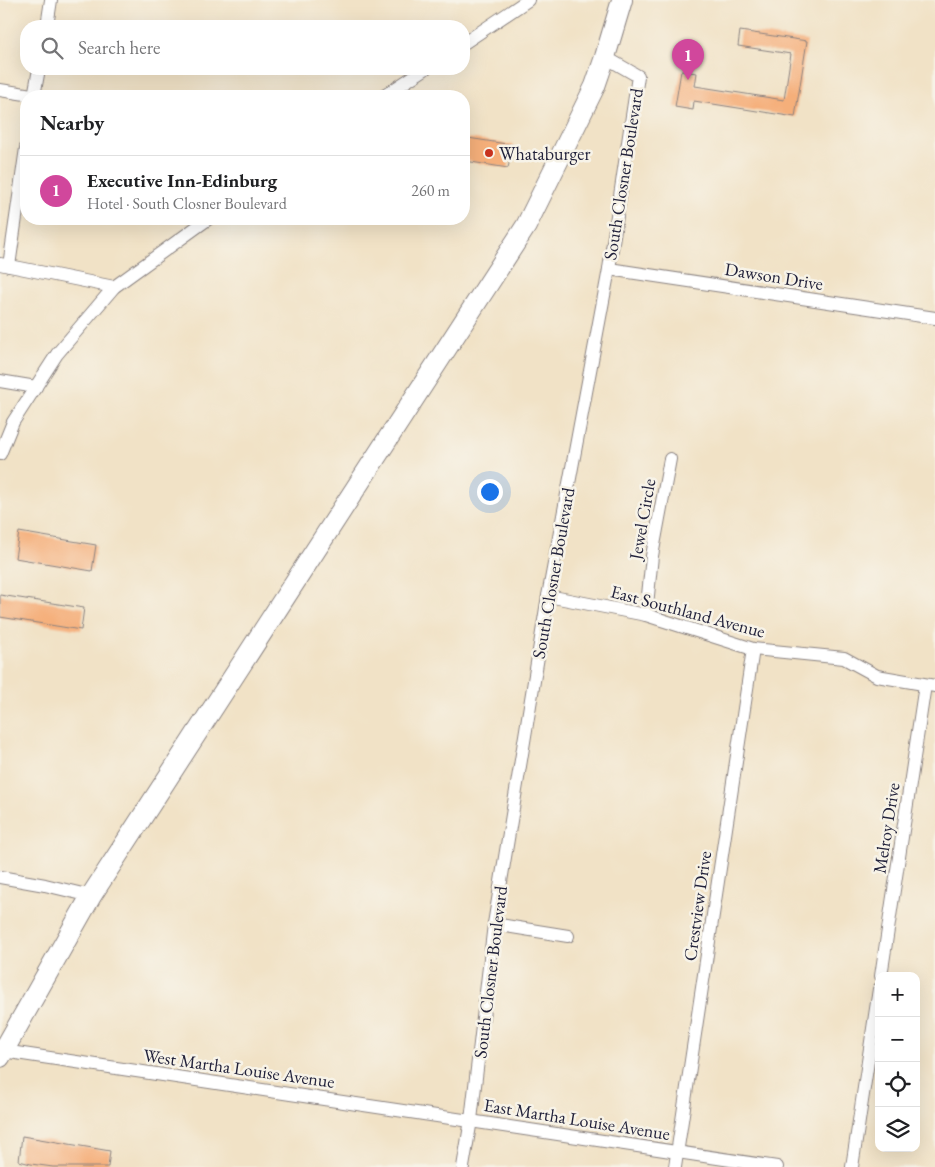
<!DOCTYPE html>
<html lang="en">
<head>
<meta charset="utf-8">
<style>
  :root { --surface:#fff; --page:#f6f6f6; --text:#202124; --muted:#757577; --line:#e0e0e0; --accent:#c8321e }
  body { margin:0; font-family:"EB Garamond",serif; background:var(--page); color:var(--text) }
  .controls { position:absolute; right:15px; bottom:15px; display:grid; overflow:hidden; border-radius:10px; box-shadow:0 5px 20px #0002 }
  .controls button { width:45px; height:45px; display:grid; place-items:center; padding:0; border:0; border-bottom:1px solid var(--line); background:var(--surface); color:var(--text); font:25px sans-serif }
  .you { position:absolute; left:489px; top:491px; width:18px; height:18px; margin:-12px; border:4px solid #fff; border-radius:50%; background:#1a73e8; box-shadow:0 0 0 8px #1a73e833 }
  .badge { display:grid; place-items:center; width:32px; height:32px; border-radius:50%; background:var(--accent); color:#fff; font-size:16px; font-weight:700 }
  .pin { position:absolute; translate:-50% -41px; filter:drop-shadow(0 1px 2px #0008) }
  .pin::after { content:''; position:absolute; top:26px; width:18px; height:15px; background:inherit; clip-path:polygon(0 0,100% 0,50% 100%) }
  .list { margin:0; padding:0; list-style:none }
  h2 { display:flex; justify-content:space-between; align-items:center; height:65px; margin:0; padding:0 20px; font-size:21px }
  h2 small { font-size:16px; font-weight:400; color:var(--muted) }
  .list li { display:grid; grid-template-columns:32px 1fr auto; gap:15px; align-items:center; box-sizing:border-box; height:70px; padding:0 20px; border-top:1px solid var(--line) }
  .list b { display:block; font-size:19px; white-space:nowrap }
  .list p { margin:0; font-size:16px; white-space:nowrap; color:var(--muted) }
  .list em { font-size:16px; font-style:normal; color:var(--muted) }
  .icon { flex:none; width:28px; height:28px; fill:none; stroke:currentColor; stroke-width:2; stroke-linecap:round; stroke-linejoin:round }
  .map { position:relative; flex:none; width:935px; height:1167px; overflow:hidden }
  .search { position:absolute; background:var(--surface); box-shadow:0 5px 20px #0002; left:20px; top:20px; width:450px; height:55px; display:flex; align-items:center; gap:12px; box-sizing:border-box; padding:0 18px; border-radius:20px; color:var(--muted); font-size:19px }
  .panel { position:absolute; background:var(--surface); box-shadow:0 5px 20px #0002; left:20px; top:90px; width:450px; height:135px; border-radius:20px }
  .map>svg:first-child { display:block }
  .building { fill:#f5af7a }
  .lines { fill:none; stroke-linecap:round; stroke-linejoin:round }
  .minor-casing { stroke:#8a8280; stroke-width:14 }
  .primary-casing { stroke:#8a8280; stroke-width:22 }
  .minor { stroke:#fff; stroke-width:12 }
  .primary { stroke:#fff; stroke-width:20 }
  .poi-dot { fill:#c8321e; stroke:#f7f3e8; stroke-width:2 }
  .labels { text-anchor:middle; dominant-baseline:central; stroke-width:5; stroke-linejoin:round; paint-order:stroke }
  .poi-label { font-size:18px; fill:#22223b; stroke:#f7f3e8; text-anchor:start }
  .street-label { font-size:18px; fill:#22223b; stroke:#f7f3e8 }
</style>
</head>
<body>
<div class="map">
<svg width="935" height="1167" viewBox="0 0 935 1167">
  <rect width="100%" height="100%" fill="#f7f3e8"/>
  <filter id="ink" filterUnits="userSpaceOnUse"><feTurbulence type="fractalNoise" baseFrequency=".02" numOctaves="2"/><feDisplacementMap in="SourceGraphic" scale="10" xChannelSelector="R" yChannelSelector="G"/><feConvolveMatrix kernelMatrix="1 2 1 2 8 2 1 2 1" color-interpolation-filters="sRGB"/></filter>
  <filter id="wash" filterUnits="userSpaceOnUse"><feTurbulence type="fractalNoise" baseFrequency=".0096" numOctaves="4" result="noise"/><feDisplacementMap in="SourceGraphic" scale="20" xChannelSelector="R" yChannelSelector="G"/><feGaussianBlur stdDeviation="1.12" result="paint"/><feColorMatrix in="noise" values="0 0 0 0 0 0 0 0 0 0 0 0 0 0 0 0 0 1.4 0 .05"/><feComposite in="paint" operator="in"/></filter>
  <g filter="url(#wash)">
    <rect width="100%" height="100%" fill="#f1e2c6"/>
    <g id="blocks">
      <g class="building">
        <path d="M740,31l67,10 -12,76 -101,-16 -1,9 -18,-3 6,-36 16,2 -2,13 89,14 7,-46 -53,-8z"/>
        <path d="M468,138l45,7 -5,23 -43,-7z"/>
        <path d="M19,532l77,13 -4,26 -77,-13z"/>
        <path d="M0,595l84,13 -3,22 -81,-13z"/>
        <path d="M22,1136l88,15 -2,16h-55l-22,-3 -12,-3z"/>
      </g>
    </g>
  </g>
  <g filter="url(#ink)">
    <use href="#blocks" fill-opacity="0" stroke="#8a8280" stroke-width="1"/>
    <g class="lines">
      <g class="minor-casing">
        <g id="minor">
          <path d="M47,26l4,-26"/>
          <path d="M464,43l64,-43"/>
          <path d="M0,90l38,6"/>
          <path d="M34,96l5,-27"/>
          <path d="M384,96l41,-27"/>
          <path d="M0,264l114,23"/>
          <path d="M9,266l17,-118"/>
          <path d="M609,269l326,49"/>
          <path d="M0,381l36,6"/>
          <path d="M0,454l13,-32 44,-68 57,-67 94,-68"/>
          <path d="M548,596l98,19 107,34 91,9 33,18 58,10"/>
          <path d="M646,615l6,-59 18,-97"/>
          <path d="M0,877l45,8 46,11"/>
          <path d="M494,924l74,12"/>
          <path d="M881,976l44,-291"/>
          <path d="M3,1051l774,116"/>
          <path d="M463,1167l8,-47 23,-196 54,-328 61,-327 29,-193 -33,-19"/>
          <path d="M675,1167l78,-518"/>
          <path d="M852,1167l27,-178"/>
        </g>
      </g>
      <g class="primary-casing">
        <path id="primary" d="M0,1057l91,-161 435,-670 69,-140 10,-29 17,-57"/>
      </g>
      <use href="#minor" class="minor"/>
      <use href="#primary" class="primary"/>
    </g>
  </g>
  <circle class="poi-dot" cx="489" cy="153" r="5"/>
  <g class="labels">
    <g class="poi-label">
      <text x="499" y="153">Whataburger</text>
    </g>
    <g class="street-label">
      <text transform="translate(623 174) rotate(-81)">South Closner Boulevard</text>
      <text transform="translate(774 276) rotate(9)">Dawson Drive</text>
      <text transform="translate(642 519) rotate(-80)">Jewel Circle</text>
      <text transform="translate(553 573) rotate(-80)">South Closner Boulevard</text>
      <text transform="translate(688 611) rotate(15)">East Southland Avenue</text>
      <text transform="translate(886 828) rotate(-81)">Melroy Drive</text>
      <text transform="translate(697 906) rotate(-82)">Crestview Drive</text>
      <text transform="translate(490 972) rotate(-83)">South Closner Boulevard</text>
      <text transform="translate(239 1068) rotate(8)">West Martha Louise Avenue</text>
      <text transform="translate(577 1119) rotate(9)">East Martha Louise Avenue</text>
    </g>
  </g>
</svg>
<div class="controls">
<button>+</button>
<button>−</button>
<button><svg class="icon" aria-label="locate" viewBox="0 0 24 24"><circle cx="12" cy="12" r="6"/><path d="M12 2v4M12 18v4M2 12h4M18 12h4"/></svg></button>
<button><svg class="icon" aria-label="layers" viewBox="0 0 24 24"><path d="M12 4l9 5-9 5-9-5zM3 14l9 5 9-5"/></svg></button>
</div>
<div class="you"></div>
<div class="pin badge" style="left:688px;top:80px;background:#d1479c">1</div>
<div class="search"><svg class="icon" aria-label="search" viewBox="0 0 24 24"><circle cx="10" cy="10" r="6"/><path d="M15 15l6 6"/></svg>Search here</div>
<section class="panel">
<h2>Nearby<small></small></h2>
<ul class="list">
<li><span class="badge" style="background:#d1479c">1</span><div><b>Executive Inn-Edinburg</b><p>Hotel · South Closner Boulevard</p></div><em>260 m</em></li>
</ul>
</section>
</div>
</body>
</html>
